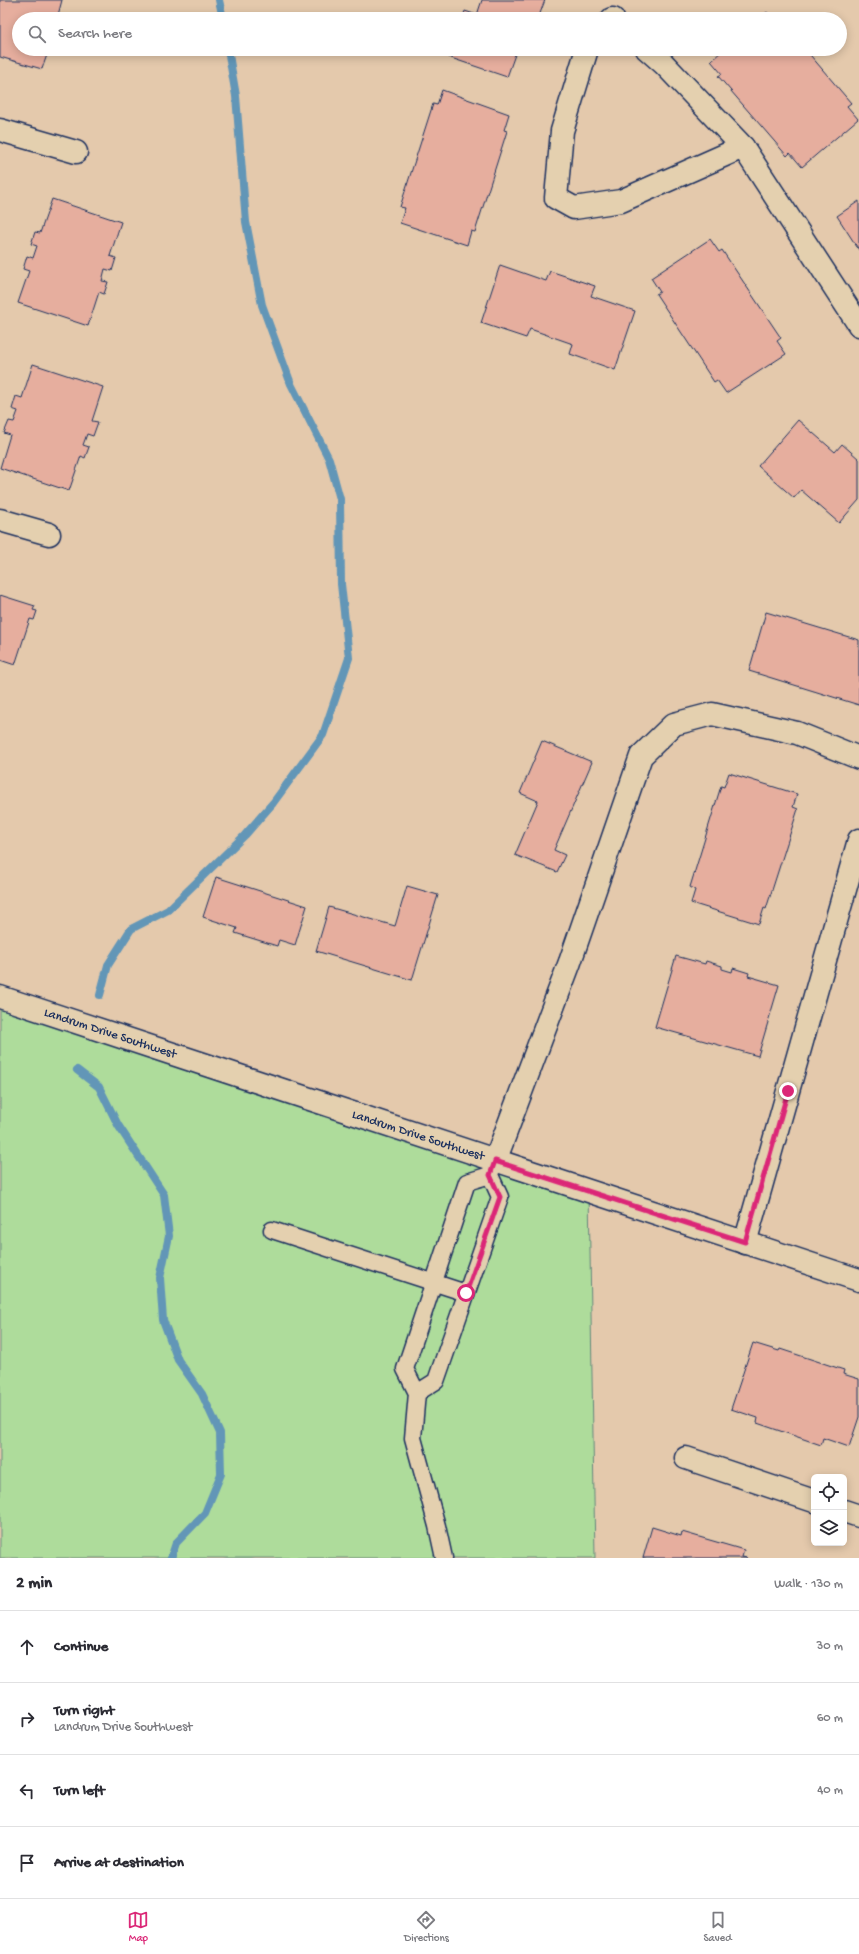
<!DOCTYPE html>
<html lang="en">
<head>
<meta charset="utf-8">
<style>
  :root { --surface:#fff; --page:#f7f7f7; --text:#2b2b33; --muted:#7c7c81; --line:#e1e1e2; --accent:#db2777 }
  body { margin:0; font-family:"Gochi Hand",sans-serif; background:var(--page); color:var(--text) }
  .controls { position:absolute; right:12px; bottom:12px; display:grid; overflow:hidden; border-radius:6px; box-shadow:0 2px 10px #0003 }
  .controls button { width:36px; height:36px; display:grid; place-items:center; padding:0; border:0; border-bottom:1px solid var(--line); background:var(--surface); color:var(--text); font:20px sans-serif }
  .stop { position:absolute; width:12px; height:12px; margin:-9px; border:3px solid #db2777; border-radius:50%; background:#fff }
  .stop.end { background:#db2777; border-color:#fff; box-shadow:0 1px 4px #0008 }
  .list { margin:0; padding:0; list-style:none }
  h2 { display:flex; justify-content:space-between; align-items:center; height:52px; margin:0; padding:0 16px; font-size:17px }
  h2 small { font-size:13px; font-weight:400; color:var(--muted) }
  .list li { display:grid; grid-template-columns:26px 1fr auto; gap:12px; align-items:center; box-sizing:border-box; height:72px; padding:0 16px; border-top:1px solid var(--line) }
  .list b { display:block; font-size:15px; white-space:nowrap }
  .list p { margin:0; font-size:13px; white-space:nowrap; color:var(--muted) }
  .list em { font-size:13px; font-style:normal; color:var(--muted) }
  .icon { flex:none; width:22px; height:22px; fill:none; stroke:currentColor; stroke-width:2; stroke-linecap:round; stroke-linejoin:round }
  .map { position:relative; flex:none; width:859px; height:1558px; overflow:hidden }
  .search { position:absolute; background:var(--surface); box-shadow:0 2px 10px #0003; left:12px; right:12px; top:12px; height:44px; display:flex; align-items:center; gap:10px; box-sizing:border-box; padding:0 14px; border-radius:22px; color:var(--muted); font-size:15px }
  .sheet { height:340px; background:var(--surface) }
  nav { display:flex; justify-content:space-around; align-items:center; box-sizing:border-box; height:56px; border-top:1px solid var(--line); background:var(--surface); font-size:11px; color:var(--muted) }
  nav a { display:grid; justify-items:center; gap:2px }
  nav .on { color:var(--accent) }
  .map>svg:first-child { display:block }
  .green { fill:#aedc9b; stroke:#64867c }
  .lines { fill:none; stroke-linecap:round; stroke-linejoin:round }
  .stream { stroke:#6296b7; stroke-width:8 }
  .building { fill:#e6ae9e; stroke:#1b2f5e }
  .lane-casing { stroke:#1b2f5e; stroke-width:19 }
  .street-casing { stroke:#1b2f5e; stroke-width:25 }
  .lane { stroke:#e4d0af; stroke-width:16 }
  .street { stroke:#e4d0af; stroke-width:22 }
  .route { stroke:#db2777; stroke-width:5 }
  .labels { text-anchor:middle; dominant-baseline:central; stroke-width:3.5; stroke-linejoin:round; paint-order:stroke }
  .street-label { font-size:13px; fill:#1b2f5e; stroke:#e4d0af }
</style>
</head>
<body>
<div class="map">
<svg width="859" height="1558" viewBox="0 0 859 1558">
  <rect width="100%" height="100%" fill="#e4c9ac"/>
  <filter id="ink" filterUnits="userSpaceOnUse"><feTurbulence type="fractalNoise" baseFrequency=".025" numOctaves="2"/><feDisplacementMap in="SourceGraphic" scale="8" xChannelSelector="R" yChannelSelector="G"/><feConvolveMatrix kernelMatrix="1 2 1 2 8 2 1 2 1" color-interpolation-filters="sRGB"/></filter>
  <g filter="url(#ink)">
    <path class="green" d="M0,989l589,202 6,367h-595z"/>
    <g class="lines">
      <g class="stream">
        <path d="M219,0l4,19"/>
        <path d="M100,995l8,-30 23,-36 37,-19 77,-75 28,-32 50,-68 26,-77 -8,-74 -1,-85 -11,-40 -38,-75 -29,-79 -16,-83 -10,-126 -8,-47"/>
        <path d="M77,1070l22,17 19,38 46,70 5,41 -9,42 3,42 15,40 24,34 18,39 1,41 -16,39 -29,30 -5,15"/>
      </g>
    </g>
    <g class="building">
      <path d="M0,0h62l-5,19h-38v30h38l-1,5 -8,-2 -6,17 -42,-12z"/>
      <path d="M482,0h63l-7,19h-76l3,-8 12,4z"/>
      <path d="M767,12l5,7h-13z"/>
      <path d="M451,49h66l-10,28 -59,-20z"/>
      <path d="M724,49h81l46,54 -4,3 11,13 -56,48 -12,-14 -3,3 -69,-80 4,-2 -11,-13z"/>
      <path d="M442,90l67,24 -5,16 3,1 -32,101 -4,-1 -4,14 -67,-22 5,-15 -5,-1 33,-103 4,1z"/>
      <path d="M52,199l69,23 -11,34 6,2 -4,13 -7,-2 -3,12 6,1 -4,12 -5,-2 -11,34 -70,-23 11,-32 -6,-2 4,-13 6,2 4,-12 -6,-2 4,-12 5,1z"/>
      <path d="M859,201v49l-22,-34z"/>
      <path d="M710,239l9,13 3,-2 59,88 -4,3 9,13 -60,39 -9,-13 -3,2 -58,-88 4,-2 -9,-14z"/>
      <path d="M500,265l46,16 4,-10 45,15 -4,10 44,15 -20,59 -45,-16 3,-10 -43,-15 -4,9 -45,-15z"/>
      <path d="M33,364l70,23 -11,34 6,1 -5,14 -6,-2 -4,11 6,2 -4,11 -4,-2 -12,35 -69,-23 10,-33 -6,-2 5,-12 5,1 4,-11 -6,-2 4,-13 6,2z"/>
      <path d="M798,420l37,32 7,-8 17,15v41l-20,23 -38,-33 -7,8 -36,-32z"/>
      <path d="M0,595l35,11 -2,4 4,1 -3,9 -4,-1 -15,46 -15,-5z"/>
      <path d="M766,612l93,28v65l-110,-34z"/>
      <path d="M542,741l50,21 -38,88 11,5 -8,17 -42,-17 23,-54 -18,-8z"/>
      <path d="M729,773l68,21 -4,13 5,2 -32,100 -2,-1 -5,16 -68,-21 4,-13 -5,-3 31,-101 3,1z"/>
      <path d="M216,877l91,29 -12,39 -16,-5 -2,6 -42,-13 2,-5 -34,-11z"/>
      <path d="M407,886l31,9 -26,85 -96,-29 13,-44 66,19z"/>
      <path d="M676,956l29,8 1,-3 16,5v3l10,3 1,-4 16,5 -1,3 31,9 -21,71 -103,-29z"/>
      <path d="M753,1343l26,8 1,-2 64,21 -1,4 16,5v38l-10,30 -26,-9 -2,7 -64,-22 1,-5 -27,-9z"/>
      <path d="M652,1527l29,9 1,-4 62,18 -2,7 5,1h-104z"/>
    </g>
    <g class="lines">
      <g class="lane-casing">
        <g id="lane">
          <path d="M272,1230l194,63"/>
          <path d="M417,1393l19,-12 64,-184 -10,-22 3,-10"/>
          <path d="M444,1558l-7,-32 -24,-88 4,-45 -12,-24 62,-187 23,-7"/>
        </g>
      </g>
      <g class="street-casing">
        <g id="street">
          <path d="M612,19h1"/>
          <path d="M587,49l-25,82 -6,67 18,10 47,-7 122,-54 -79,-83 -17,-15"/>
          <path d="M0,130l76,22"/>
          <path d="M743,147l116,178"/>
          <path d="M0,520l49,14"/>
          <path d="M0,997l859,283"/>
          <path d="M495,1161l75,-199 71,-206 33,-32 38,-10 85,19 62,25"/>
          <path d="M745,1243l114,-403"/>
          <path d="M686,1458l128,43"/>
          <path d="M844,1511l15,5"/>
        </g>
      </g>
      <use href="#lane" class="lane"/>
      <use href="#street" class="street"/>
    </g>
  </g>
  <g class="lines" filter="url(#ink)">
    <path class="route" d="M466,1293l34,-96 -10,-22 5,-14 250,81 43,-151"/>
  </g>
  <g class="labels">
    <g class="street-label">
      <text transform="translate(110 1034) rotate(18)">Landrum Drive Southwest</text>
      <text transform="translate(418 1136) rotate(18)">Landrum Drive Southwest</text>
    </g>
  </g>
</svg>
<div class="controls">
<button><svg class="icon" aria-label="locate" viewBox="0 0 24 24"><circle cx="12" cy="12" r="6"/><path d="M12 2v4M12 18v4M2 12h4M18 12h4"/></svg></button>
<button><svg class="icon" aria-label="layers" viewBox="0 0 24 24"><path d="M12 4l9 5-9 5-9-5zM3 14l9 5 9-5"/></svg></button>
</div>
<div class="stop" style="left:466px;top:1293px"></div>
<div class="stop end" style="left:788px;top:1091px"></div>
<div class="search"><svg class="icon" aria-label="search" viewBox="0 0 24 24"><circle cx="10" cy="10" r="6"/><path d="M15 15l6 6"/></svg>Search here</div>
</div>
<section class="sheet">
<h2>2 min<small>Walk · 130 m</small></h2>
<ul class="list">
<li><svg class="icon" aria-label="ahead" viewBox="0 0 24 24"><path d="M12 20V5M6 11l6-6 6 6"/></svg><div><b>Continue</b></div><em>30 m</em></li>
<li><svg class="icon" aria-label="right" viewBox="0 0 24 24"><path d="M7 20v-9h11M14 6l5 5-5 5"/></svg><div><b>Turn right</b><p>Landrum Drive Southwest</p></div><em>60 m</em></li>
<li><svg class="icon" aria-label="left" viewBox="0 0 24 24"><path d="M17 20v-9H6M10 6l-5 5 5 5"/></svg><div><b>Turn left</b></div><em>40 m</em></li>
<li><svg class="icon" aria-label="arrive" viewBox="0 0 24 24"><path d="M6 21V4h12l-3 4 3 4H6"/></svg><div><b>Arrive at destination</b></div></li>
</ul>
</section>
<nav>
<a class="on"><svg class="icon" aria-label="map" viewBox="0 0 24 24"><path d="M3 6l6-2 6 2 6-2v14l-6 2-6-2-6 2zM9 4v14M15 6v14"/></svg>Map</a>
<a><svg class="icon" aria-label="directions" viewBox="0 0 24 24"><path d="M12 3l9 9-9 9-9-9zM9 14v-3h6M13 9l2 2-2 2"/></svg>Directions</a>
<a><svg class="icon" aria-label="saved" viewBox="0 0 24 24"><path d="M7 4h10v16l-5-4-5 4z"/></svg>Saved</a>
</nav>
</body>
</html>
